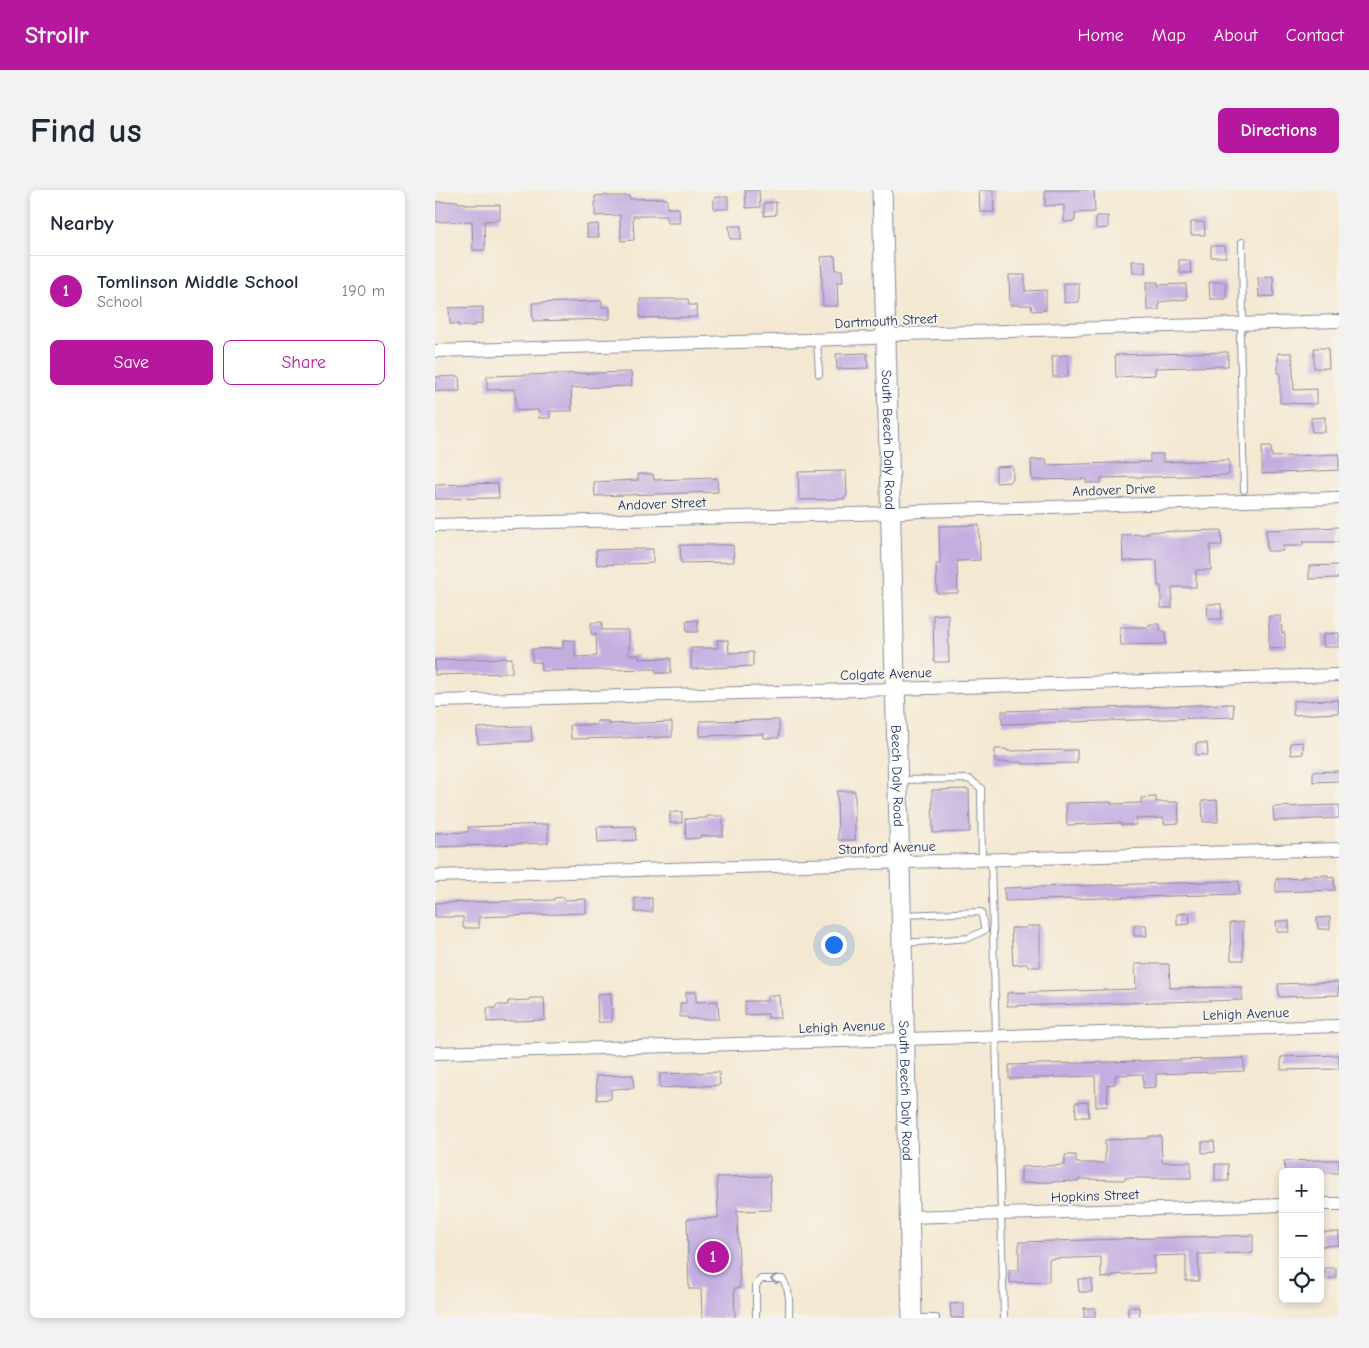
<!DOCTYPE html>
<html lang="en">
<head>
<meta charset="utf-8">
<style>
  :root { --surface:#fff; --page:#f2f2f3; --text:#1f2937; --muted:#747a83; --line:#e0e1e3; --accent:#b5179e }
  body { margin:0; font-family:"Comic Neue",sans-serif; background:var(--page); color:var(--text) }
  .controls { position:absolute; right:15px; bottom:15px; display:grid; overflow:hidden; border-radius:8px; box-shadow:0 2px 8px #0003 }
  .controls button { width:45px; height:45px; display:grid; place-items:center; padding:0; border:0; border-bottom:1px solid var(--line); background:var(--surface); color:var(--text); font:25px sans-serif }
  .you { position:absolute; left:398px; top:754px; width:18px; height:18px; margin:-12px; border:4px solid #fff; border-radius:50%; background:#1a73e8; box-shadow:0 0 0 8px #1a73e833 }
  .badge { display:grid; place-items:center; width:32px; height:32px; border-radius:50%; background:var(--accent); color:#fff; font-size:16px; font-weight:700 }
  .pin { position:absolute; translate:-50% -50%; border:2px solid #fff; box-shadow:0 1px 5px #0006 }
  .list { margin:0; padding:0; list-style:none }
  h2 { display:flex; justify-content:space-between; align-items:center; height:65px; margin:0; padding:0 20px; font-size:21px }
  h2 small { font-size:16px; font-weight:400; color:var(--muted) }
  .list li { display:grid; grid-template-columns:32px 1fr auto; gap:15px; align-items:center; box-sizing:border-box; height:70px; padding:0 20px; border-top:1px solid var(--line) }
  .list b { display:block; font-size:19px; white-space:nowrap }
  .list p { margin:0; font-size:16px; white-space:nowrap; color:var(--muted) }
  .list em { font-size:16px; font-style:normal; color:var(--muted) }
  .actions { display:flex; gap:10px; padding:15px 20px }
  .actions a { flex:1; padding:11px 0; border:1px solid var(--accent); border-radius:8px; text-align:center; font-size:18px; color:var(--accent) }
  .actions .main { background:var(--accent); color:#fff }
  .icon { flex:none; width:28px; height:28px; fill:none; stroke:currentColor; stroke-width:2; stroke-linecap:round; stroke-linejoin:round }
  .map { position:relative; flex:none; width:904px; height:1128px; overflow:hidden; border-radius:8px }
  header { display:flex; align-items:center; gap:30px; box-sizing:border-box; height:70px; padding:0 25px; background:var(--accent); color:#fff }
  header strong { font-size:24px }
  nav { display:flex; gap:28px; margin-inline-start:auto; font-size:18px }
  .intro { display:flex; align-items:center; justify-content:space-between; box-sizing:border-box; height:120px; padding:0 30px }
  h1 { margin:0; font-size:35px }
  .button { padding:12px 22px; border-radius:8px; background:var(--accent); color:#fff; font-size:18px; font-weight:700 }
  main { display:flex; gap:30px; padding:0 30px }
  aside { flex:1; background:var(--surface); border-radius:8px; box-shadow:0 2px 8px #0003 }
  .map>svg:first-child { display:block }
  .building { fill:#c4aee1 }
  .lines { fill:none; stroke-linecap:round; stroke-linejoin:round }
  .service-casing { stroke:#888c98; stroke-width:8 }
  .minor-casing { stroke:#888c98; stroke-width:14 }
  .secondary-casing { stroke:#888c98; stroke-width:21 }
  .service { stroke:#fff; stroke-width:6 }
  .minor { stroke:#fff; stroke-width:12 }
  .secondary { stroke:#fff; stroke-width:19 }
  .oneway { stroke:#8d97ae }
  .labels { text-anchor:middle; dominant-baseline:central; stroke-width:4; stroke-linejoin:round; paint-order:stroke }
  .street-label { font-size:14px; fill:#1b2f5e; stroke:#f7f3e8 }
</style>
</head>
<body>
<header>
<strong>Strollr</strong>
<nav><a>Home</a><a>Map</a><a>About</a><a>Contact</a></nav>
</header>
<div class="intro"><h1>Find us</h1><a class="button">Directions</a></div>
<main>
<aside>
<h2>Nearby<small></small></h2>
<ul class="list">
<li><span class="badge">1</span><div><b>Tomlinson Middle School</b><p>School</p></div><em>190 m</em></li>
</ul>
<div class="actions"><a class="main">Save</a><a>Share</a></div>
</aside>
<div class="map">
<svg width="904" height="1128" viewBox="0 0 904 1128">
  <rect width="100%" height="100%" fill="#f7f3e8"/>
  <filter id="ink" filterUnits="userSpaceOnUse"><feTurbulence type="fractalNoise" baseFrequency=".02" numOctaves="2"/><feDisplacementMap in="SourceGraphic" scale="10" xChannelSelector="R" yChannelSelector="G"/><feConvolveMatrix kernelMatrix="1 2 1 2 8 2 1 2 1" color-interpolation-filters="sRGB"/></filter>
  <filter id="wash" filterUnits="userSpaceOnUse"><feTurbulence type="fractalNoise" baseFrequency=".0096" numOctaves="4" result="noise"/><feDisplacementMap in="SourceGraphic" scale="20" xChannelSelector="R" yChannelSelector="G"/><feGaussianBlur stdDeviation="1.12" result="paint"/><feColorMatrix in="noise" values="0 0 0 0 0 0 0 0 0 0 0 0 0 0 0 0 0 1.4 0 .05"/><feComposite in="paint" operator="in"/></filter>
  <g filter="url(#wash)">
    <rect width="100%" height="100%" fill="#f4e8d3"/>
    <g id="blocks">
      <g class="building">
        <path d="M310,0h14l1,17 -14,1z"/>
        <path d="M544,0h14l1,22h-14z"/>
        <path d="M610,0h49l1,22 -20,1v8l-11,1v-17l-19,1z"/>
        <path d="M172,5v1h22l1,3 34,-1v1h3v9h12l1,15h-13v-7h-34l1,24 -13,1 -1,-26 -25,1v-20z"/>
        <path d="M283,7h10v12h-14v-11z"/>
        <path d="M23,11v2h8v2h34v15l-16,1 1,29h-12l-1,-29 -37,1v-20z"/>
        <path d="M341,12v13l-12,1v-13z"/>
        <path d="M661,26h12v12l-12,1z"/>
        <path d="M756,32h13l1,13h-14z"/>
        <path d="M163,34l1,13h-12v-12z"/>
        <path d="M294,36h12v13h-11z"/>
        <path d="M776,56h14l1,11h-15z"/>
        <path d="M400,66l1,14h6l1,12h-6l1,24h-15l-2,-49z"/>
        <path d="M744,70h11l1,13h-12z"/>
        <path d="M697,71h13v12h-12z"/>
        <path d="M574,85h16v16l21,-1v20l-14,1 -1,-6h-21z"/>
        <path d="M838,86l1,20 -15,1 -1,-20z"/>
        <path d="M711,92h12v3l28,-1 1,15 -28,3v8h-12z"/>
        <path d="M774,92h17v17h-16z"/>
        <path d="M629,93h15v19l-15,1z"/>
        <path d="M205,109h48l1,6h7l1,12 -57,1z"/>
        <path d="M167,111v6h8v12l-77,2 -1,-18z"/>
        <path d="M48,117v16l-8,1v2h-17v-2h-8l-1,-16z"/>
        <path d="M879,158h14l1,20h-15z"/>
        <path d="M793,162v14l-73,2v7l-39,2 -1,-22z"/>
        <path d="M432,163l1,15 -31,1 -1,-15z"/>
        <path d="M843,163h14l2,37 23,-1v15l-37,-1v-30h-2z"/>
        <path d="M633,165v22h-15l-1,-21z"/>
        <path d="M196,182l1,14 -61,2 1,23h-22v7h-11l-1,-8 -22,1 -1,-22 -28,1v-14z"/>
        <path d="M24,186l1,15h-25v-14z"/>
        <path d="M890,227v15h-13l-1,-14z"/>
        <path d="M827,256h9l1,11 67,-3v16l-77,4z"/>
        <path d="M715,264h13v8l66,-2v15l-128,3v5h-15v-4l-54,1 -1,-20 15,-1 1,6 103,-3z"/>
        <path d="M578,276v14h-2v2l-15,1v-16z"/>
        <path d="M411,281l1,24 -3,4 -45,1 -1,-28z"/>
        <path d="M203,284h15l1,6 63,-2 1,14 -123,4 -1,-14 44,-2z"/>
        <path d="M63,293l1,15 -64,1v-14z"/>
        <path d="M544,335l1,35 -23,1 1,32h-21l-1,-29h4l-1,-38z"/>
        <path d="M904,337v15h-36v4h-20v5h-16l-1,-21z"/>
        <path d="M786,340l1,15h-12l1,25h-15v17h-24v21h-11v-22h-3l-1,-26 -34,1 -1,-26 26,-1v-2z"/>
        <path d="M245,355h53l1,17 -53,1z"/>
        <path d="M199,359h19v14l-56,2 -1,-15z"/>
        <path d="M904,375v13l-30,1v-13z"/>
        <path d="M772,414h14l1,15h-14z"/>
        <path d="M513,424l1,48h-15l-1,-47z"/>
        <path d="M834,426h12l1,17h3v15l-16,1z"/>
        <path d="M263,430v12h-11l-1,-11z"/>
        <path d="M167,432v8h27v25h10v4l32,-1v15h-15v-4l-115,2v-9h-9v-13l31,-1v-8h12v17l22,-1 -1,-22h-5v-11z"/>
        <path d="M714,434h11v7h5l1,13 -45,1 -1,-18h29z"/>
        <path d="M904,443v14h-16v-13z"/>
        <path d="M282,450h11l1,13 24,-1v14l-62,3v-21h27z"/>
        <path d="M77,468v15l-77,2v-15z"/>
        <path d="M904,510v13l-46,2v-14z"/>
        <path d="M798,514l1,13 -232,7v-13z"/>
        <path d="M344,530v18h-15v-4l-64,2v-15z"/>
        <path d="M162,531h11v3l64,-2v15l-101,2 -1,-14h27z"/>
        <path d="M84,536h12l1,15 -54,3 -1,-16z"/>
        <path d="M868,552v12l-12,1 -1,-12z"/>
        <path d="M761,553h11l1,12h-12z"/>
        <path d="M560,559h12v2l70,-1v13l-55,1v-2h-27z"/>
        <path d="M904,581v10l-26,1v-10z"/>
        <path d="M534,599l1,43 -37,1 -1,-43z"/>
        <path d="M402,601h18v49h-17z"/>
        <path d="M721,607v5h22l1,21 -15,1v-6l-28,1v6h-15v-2l-54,2 -1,-22 45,-1v2l30,-1v-5z"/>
        <path d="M782,610l1,22h-15l-1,-21z"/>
        <path d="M904,615v13l-65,3 -1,-14z"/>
        <rect x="235" y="622" width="12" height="11"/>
        <path d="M272,626h16v20h-23v2l-14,1 -1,-20 22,-1z"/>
        <path d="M113,634v19l-113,4v-14l33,-1v-5z"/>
        <path d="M200,636l1,14 -38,2 -1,-15z"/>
        <path d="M893,685v3l6,-1 1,13 -59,2v-13l27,-1v-2z"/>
        <path d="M804,691v13l-234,7 -1,-13z"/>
        <path d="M129,707v3l22,-1v14l-107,4v11h-16v-11h-28v-14l119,-3v-2z"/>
        <rect x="200" y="708" width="17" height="14"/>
        <path d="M754,723l1,11 -13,1v-11z"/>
        <path d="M895,727v12h-12l-1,-11z"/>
        <path d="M841,731h13v11h-12z"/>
        <path d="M808,732v38h-12l-1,-37z"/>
        <path d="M699,735h12l1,11h-13z"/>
        <path d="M592,736h13v41h-12v-3l-15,1 -2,-37h16z"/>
        <path d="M700,774h34l1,24 72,-1v13l-235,6v-13l129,-4z"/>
        <path d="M903,792l1,13 -60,2 -1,-13z"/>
        <path d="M251,802h10v10l22,-1 1,18h-31v-2h-8v-14h6z"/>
        <path d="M176,803l1,29h-14l-1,-28z"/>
        <path d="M344,805l2,23h-13v-4l-23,1v-14h22v-5z"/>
        <path d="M95,808h14l1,22 -58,2v-14h9v-3h12v-4l22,-1z"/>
        <path d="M904,865v14l-58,1v-13z"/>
        <path d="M809,868v13l-88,3v13l-13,1v-14l-28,1v9l-8,1 1,21 -12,1 -1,-31 -86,3v-14z"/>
        <path d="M284,882l1,13 -60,3v-14z"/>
        <path d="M198,885l1,13 -23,1v10l-14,1 -1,-24z"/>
        <path d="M653,912l1,15h-13l-1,-14z"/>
        <path d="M714,946h12l1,26h29v16h-66v2l-46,-1v2l-58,2v-16l44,-2v-10h11v8h29v-23l44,-2z"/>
        <path d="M779,951l1,11 -13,1v-11z"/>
        <path d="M885,970h19v13l-54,-1 -1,-11z"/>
        <path d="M780,974h13l1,17h-14z"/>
        <path d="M335,986l1,34 -34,1 3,77h-6l1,30h-33l-1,-29h-12l-2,-70 31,-1 -1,-41z"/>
        <path d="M885,1042h19v13l-19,1z"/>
        <path d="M818,1045v18l-55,1 1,27h-13v-26l-32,1v17l-42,2v2l-11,1v-21l-52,2v23l-39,1 -1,-13h10v-28z"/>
        <rect x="890" y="1078" width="11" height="10"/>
        <path d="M643,1089h14v13h-13z"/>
        <path d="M529,1113v15h-13l-1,-14z"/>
        <path d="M693,1117h11l1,10 -12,1z"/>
        <rect x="649" y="1118" width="11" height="10"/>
      </g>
    </g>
  </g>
  <g filter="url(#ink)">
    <use href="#blocks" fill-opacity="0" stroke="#888c98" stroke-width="1"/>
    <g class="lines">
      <g class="service-casing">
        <g id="service">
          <path d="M807,52l1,83 -3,11 4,154"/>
          <path d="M382,150l2,34"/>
          <path d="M464,590l70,-1 12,9 1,72"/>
          <path d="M556,670l13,458"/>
          <path d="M467,725l79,-3 4,18 -16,8 -64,5"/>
          <path d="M321,1128v-33l5,-6h21c9,11 7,26 7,39"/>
          <path d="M480,1128h21"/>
        </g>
      </g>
      <g class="minor-casing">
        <g id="minor">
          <path d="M0,161l437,-13 31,-4 436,-13"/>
          <path d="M0,335l456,-12 28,-2 420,-13"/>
          <path d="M0,511l460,-12 444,-14"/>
          <path d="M0,686l904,-27"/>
          <path d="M0,863l904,-27"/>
          <path d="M885,1014h19"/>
          <path d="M474,1027l374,-12"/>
        </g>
      </g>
      <g class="secondary-casing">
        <g id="secondary">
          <path id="s1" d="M447,0l30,1128"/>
        </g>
      </g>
      <use href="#service" class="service"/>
      <use href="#minor" class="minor"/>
      <use href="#secondary" class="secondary"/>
    </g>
    <defs><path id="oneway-chevron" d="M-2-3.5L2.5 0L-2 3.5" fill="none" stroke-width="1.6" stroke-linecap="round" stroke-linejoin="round" transform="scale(1.25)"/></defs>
    <use class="oneway" href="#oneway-chevron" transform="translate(339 1089) rotate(-179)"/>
  </g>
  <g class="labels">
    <g class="street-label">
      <text transform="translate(451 131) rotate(-3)">Dartmouth Street</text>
      <text stroke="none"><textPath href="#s1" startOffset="250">South Beech Daly Road</textPath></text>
      <text transform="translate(679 300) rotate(-2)">Andover Drive</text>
      <text transform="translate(227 314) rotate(-2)">Andover Street</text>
      <text transform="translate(451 484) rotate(-2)">Colgate Avenue</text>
      <text stroke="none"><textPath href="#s1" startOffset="586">Beech Daly Road</textPath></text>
      <text transform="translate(452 658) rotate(-2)">Stanford Avenue</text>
      <text transform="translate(811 824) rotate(-2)">Lehigh Avenue</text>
      <text transform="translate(407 837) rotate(-2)">Lehigh Avenue</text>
      <text stroke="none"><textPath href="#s1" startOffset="901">South Beech Daly Road</textPath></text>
      <text transform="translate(660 1006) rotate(-2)">Hopkins Street</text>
    </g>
  </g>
</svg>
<div class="controls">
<button>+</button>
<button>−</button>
<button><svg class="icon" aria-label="locate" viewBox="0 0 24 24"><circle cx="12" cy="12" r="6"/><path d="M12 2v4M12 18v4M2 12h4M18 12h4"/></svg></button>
</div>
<div class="you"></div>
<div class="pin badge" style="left:278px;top:1067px">1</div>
</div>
</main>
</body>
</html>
